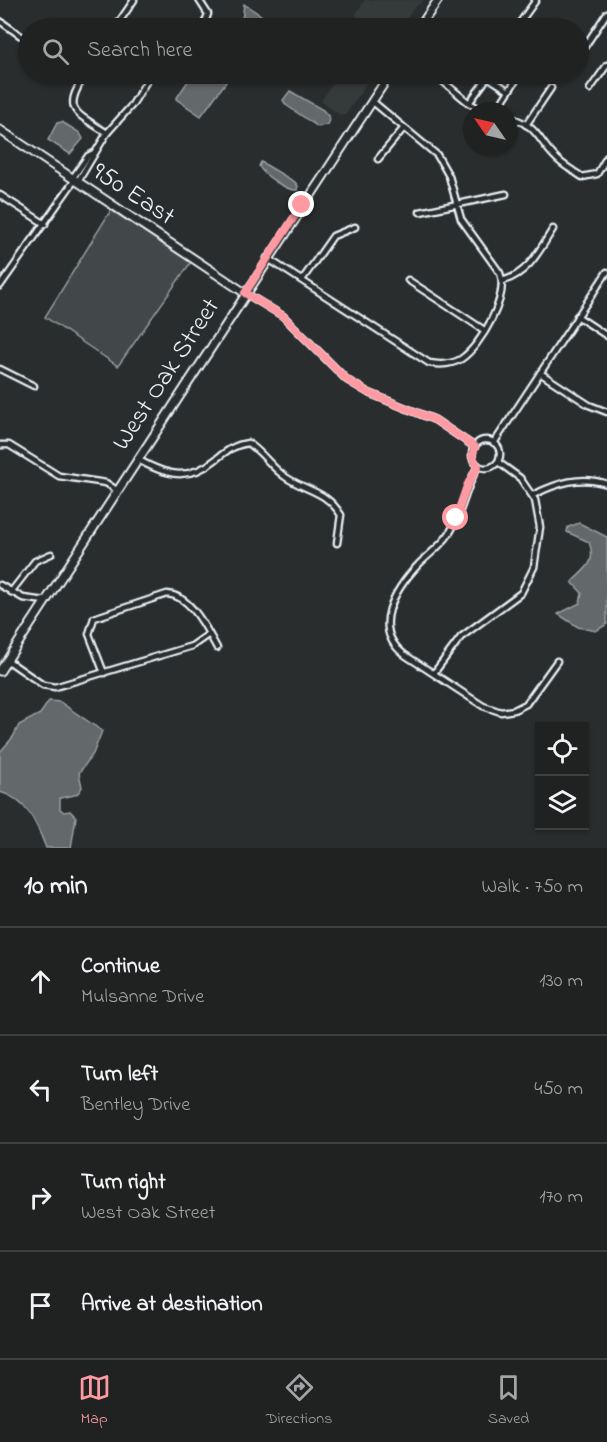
<!DOCTYPE html>
<html lang="en">
<head>
<meta charset="utf-8">
<style>
  :root { --surface:#202222; --page:#282a2a; --text:#f1f3f6; --muted:#a2a4a5; --line:#3d3f40; --accent:#ff9aa2 }
  body { margin:0; font-family:"Indie Flower",sans-serif; background:var(--page); color:var(--text) }
  .controls { position:absolute; right:18px; bottom:18px; display:grid; overflow:hidden; border-radius:0px; box-shadow:0 2px 4px #0004 }
  .controls button { width:54px; height:54px; display:grid; place-items:center; padding:0; border:0; border-bottom:2px solid var(--line); background:var(--surface); color:var(--text); font:30px sans-serif }
  .compass { position:absolute; left:463px; top:102px; width:54px; height:54px; border-radius:50%; background:var(--surface); box-shadow:0 2px 4px #0004; rotate:304deg }
  .stop { position:absolute; width:18px; height:18px; margin:-14px; border:4px solid #ff9aa2; border-radius:50%; background:#fff }
  .stop.end { background:#ff9aa2; border-color:#fff; box-shadow:0 2px 6px #0008 }
  .list { margin:0; padding:0; list-style:none }
  h2 { display:flex; justify-content:space-between; align-items:center; height:78px; margin:0; padding:0 24px; font-size:26px }
  h2 small { font-size:20px; font-weight:400; color:var(--muted) }
  .list li { display:grid; grid-template-columns:39px 1fr auto; gap:18px; align-items:center; box-sizing:border-box; height:108px; padding:0 24px; border-top:2px solid var(--line) }
  .list b { display:block; font-size:22px; white-space:nowrap }
  .list p { margin:0; font-size:20px; white-space:nowrap; color:var(--muted) }
  .list em { font-size:20px; font-style:normal; color:var(--muted) }
  .icon { flex:none; width:33px; height:33px; fill:none; stroke:currentColor; stroke-width:2; stroke-linecap:round; stroke-linejoin:round }
  .map { position:relative; flex:none; width:607px; height:848px; overflow:hidden }
  .search { position:absolute; background:var(--surface); box-shadow:0 2px 4px #0004; left:18px; right:18px; top:18px; height:66px; display:flex; align-items:center; gap:15px; box-sizing:border-box; padding:0 21px; border-radius:33px; color:var(--muted); font-size:22px }
  .sheet { height:510px; background:var(--surface) }
  nav { display:flex; justify-content:space-around; align-items:center; box-sizing:border-box; height:84px; border-top:2px solid var(--line); background:var(--surface); font-size:16px; color:var(--muted) }
  nav a { display:grid; justify-items:center; gap:3px }
  nav .on { color:var(--accent) }
  .map>svg:first-child { display:block }
  .built { fill:#363a3b }
  .green { fill:#424648; stroke:#959ca0; stroke-width:1.5 }
  .water { fill:#63686b; stroke:#989fa3; stroke-width:1.5 }
  .lines { fill:none; stroke-linecap:round; stroke-linejoin:round }
  .street-casing { stroke:#e8f1f8; stroke-width:9 }
  .secondary-casing { stroke:#e8f1f8; stroke-width:11 }
  .street { stroke:#2a2d2e; stroke-width:4.5 }
  .secondary { stroke:#2a2d2e; stroke-width:7 }
  .route { stroke:#ff9aa2; stroke-width:8 }
  .labels { text-anchor:middle; dominant-baseline:central; stroke-width:5; stroke-linejoin:round; paint-order:stroke }
  .street-label { font-size:26px; fill:#e8f1f8; stroke:#2a2d2e }
</style>
</head>
<body>
<div class="map">
<svg width="607" height="848" viewBox="0 0 607 848">
  <rect width="100%" height="100%" fill="#2a2d2e"/>
  <filter id="ink" filterUnits="userSpaceOnUse"><feTurbulence type="fractalNoise" baseFrequency=".0167" numOctaves="2"/><feDisplacementMap in="SourceGraphic" scale="12" xChannelSelector="R" yChannelSelector="G"/><feConvolveMatrix kernelMatrix="1 2 1 2 8 2 1 2 1" color-interpolation-filters="sRGB"/></filter>
  <g filter="url(#ink)">
    <g class="built">
      <path d="M365,0h59l-11,9 -13,19h-24l-21,-13z"/>
      <path d="M339,74h29l-2,4 3,2 -23,34 -6,1 -19,-14z"/>
    </g>
    <path class="green" d="M111,210l80,52 -73,104 -73,-49z"/>
    <g class="water">
      <path d="M244,4l21,14 -4,10h-20z"/>
      <path d="M206,74h26l-31,42 -25,-17 14,-21z"/>
      <path d="M290,91l33,19 6,7 -1,7 -10,3 -32,-22 -3,-5z"/>
      <path d="M62,122l18,11 3,6 -13,15 -22,-14 9,-17z"/>
      <path d="M261,162l34,20 3,4 -1,4c-10,1 -34,-15 -38,-24z"/>
      <path d="M579,523l28,14v87l-11,7 -18,-4 -20,-13 22,-11 2,-10 -10,-11c13,-14 25,-18 17,-40l-22,-10 1,-5z"/>
      <path d="M49,701l11,1 42,29 -9,23 -14,19 3,14c-5,11 -12,8 -22,11v11l4,3 6,-1 6,6 -5,31h-25c-9,-24 -19,-49 -46,-56v-40l13,-15 6,-12 21,-11z"/>
    </g>
    <g class="lines">
      <g class="street-casing">
        <g id="street">
          <path d="M199,0l9,14 -5,14"/>
          <path d="M0,21l28,20"/>
          <path d="M115,28l19,-28"/>
          <path d="M516,28l20,-28"/>
          <path d="M578,57l29,-44"/>
          <path d="M86,74c-25,37 -11,38 21,59"/>
          <path d="M434,74l35,29 15,8"/>
          <path d="M551,74l9,5 8,-5"/>
          <path d="M590,89l17,-24"/>
          <path d="M469,103l19,-26 21,14"/>
          <path d="M496,111l24,-37"/>
          <path d="M508,117c30,8 29,22 47,40 7,8 19,14 27,20l15,-3 10,-17"/>
          <path d="M526,125l25,-37"/>
          <path d="M378,159l25,-30"/>
          <path d="M72,179l16,-23 6,-3"/>
          <path d="M77,183l30,-50 25,-28 19,-31"/>
          <path d="M0,195l45,29"/>
          <path d="M420,212l86,-18"/>
          <path d="M267,258l162,105c11,2 22,2 32,-4 20,-13 48,-63 39,-86l-39,-54 -12,-43 -12,-21 -65,-54"/>
          <path d="M302,280l31,-44 22,-9"/>
          <path d="M408,280l76,50"/>
          <path d="M503,281c26,-8 36,-30 50,-52"/>
          <path d="M0,286l74,-105"/>
          <path d="M245,293l38,23 64,64 22,13 66,27 40,27"/>
          <path d="M577,316l30,20"/>
          <path d="M0,369l34,17"/>
          <path d="M540,373l49,32 18,7"/>
          <circle cx="486" cy="454" r="14"/>
          <path d="M494,443l113,-171"/>
          <path d="M0,445h9l50,31 47,7 12,8"/>
          <path d="M137,459c28,16 51,23 78,1 11,-9 19,-15 33,-17 15,9 24,26 39,35 22,14 39,13 54,37l-4,28"/>
          <path d="M478,466c-13,22 -16,48 -29,68 -8,12 -20,20 -30,30 -24,25 -49,65 -14,91l78,51 18,6 13,-2 12,-6 31,-43"/>
          <path d="M533,495c24,-12 48,-20 74,-11"/>
          <path d="M0,585l23,13 22,3"/>
          <path d="M11,592l24,-31 16,-7"/>
          <path d="M7,660l36,25 12,2 137,-41 17,-12"/>
          <path d="M104,673l-15,-39 5,-16 73,-24c25,2 39,35 50,54"/>
          <path d="M434,673l27,-36 60,-44 13,-26 6,-40 -5,-27 -15,-22 -22,-16"/>
        </g>
      </g>
      <g class="secondary-casing">
        <g id="secondary">
          <path d="M419,28l19,-28"/>
          <path d="M0,130l245,163"/>
          <path d="M0,671l390,-597"/>
        </g>
      </g>
      <use href="#street" class="street"/>
      <use href="#secondary" class="secondary"/>
    </g>
  </g>
  <g class="lines" filter="url(#ink)">
    <path class="route" d="M302,205l-57,88 38,23 64,64 22,13 66,27 40,27 -3,10 6,9 -11,20 -11,32"/>
  </g>
  <g class="labels">
    <g class="street-label">
      <text transform="translate(133 195) rotate(33)">950 East</text>
      <text transform="translate(167 375) rotate(-57)">West Oak Street</text>
    </g>
  </g>
</svg>
<div class="controls">
<button><svg class="icon" aria-label="locate" viewBox="0 0 24 24"><circle cx="12" cy="12" r="6"/><path d="M12 2v4M12 18v4M2 12h4M18 12h4"/></svg></button>
<button><svg class="icon" aria-label="layers" viewBox="0 0 24 24"><path d="M12 4l9 5-9 5-9-5zM3 14l9 5 9-5"/></svg></button>
</div>
<svg class="compass" viewBox="-18 -18 36 36"><path d="M0-13l5 13h-10z" fill="#e53935"/><path d="M0 13l5-13h-10z" fill="#a2a4a5"/></svg>
<div class="stop" style="left:456px;top:518px"></div>
<div class="stop end" style="left:302px;top:205px"></div>
<div class="search"><svg class="icon" aria-label="search" viewBox="0 0 24 24"><circle cx="10" cy="10" r="6"/><path d="M15 15l6 6"/></svg>Search here</div>
</div>
<section class="sheet">
<h2>10 min<small>Walk · 750 m</small></h2>
<ul class="list">
<li><svg class="icon" aria-label="ahead" viewBox="0 0 24 24"><path d="M12 20V5M6 11l6-6 6 6"/></svg><div><b>Continue</b><p>Mulsanne Drive</p></div><em>130 m</em></li>
<li><svg class="icon" aria-label="left" viewBox="0 0 24 24"><path d="M17 20v-9H6M10 6l-5 5 5 5"/></svg><div><b>Turn left</b><p>Bentley Drive</p></div><em>450 m</em></li>
<li><svg class="icon" aria-label="right" viewBox="0 0 24 24"><path d="M7 20v-9h11M14 6l5 5-5 5"/></svg><div><b>Turn right</b><p>West Oak Street</p></div><em>170 m</em></li>
<li><svg class="icon" aria-label="arrive" viewBox="0 0 24 24"><path d="M6 21V4h12l-3 4 3 4H6"/></svg><div><b>Arrive at destination</b></div></li>
</ul>
</section>
<nav>
<a class="on"><svg class="icon" aria-label="map" viewBox="0 0 24 24"><path d="M3 6l6-2 6 2 6-2v14l-6 2-6-2-6 2zM9 4v14M15 6v14"/></svg>Map</a>
<a><svg class="icon" aria-label="directions" viewBox="0 0 24 24"><path d="M12 3l9 9-9 9-9-9zM9 14v-3h6M13 9l2 2-2 2"/></svg>Directions</a>
<a><svg class="icon" aria-label="saved" viewBox="0 0 24 24"><path d="M7 4h10v16l-5-4-5 4z"/></svg>Saved</a>
</nav>
</body>
</html>
